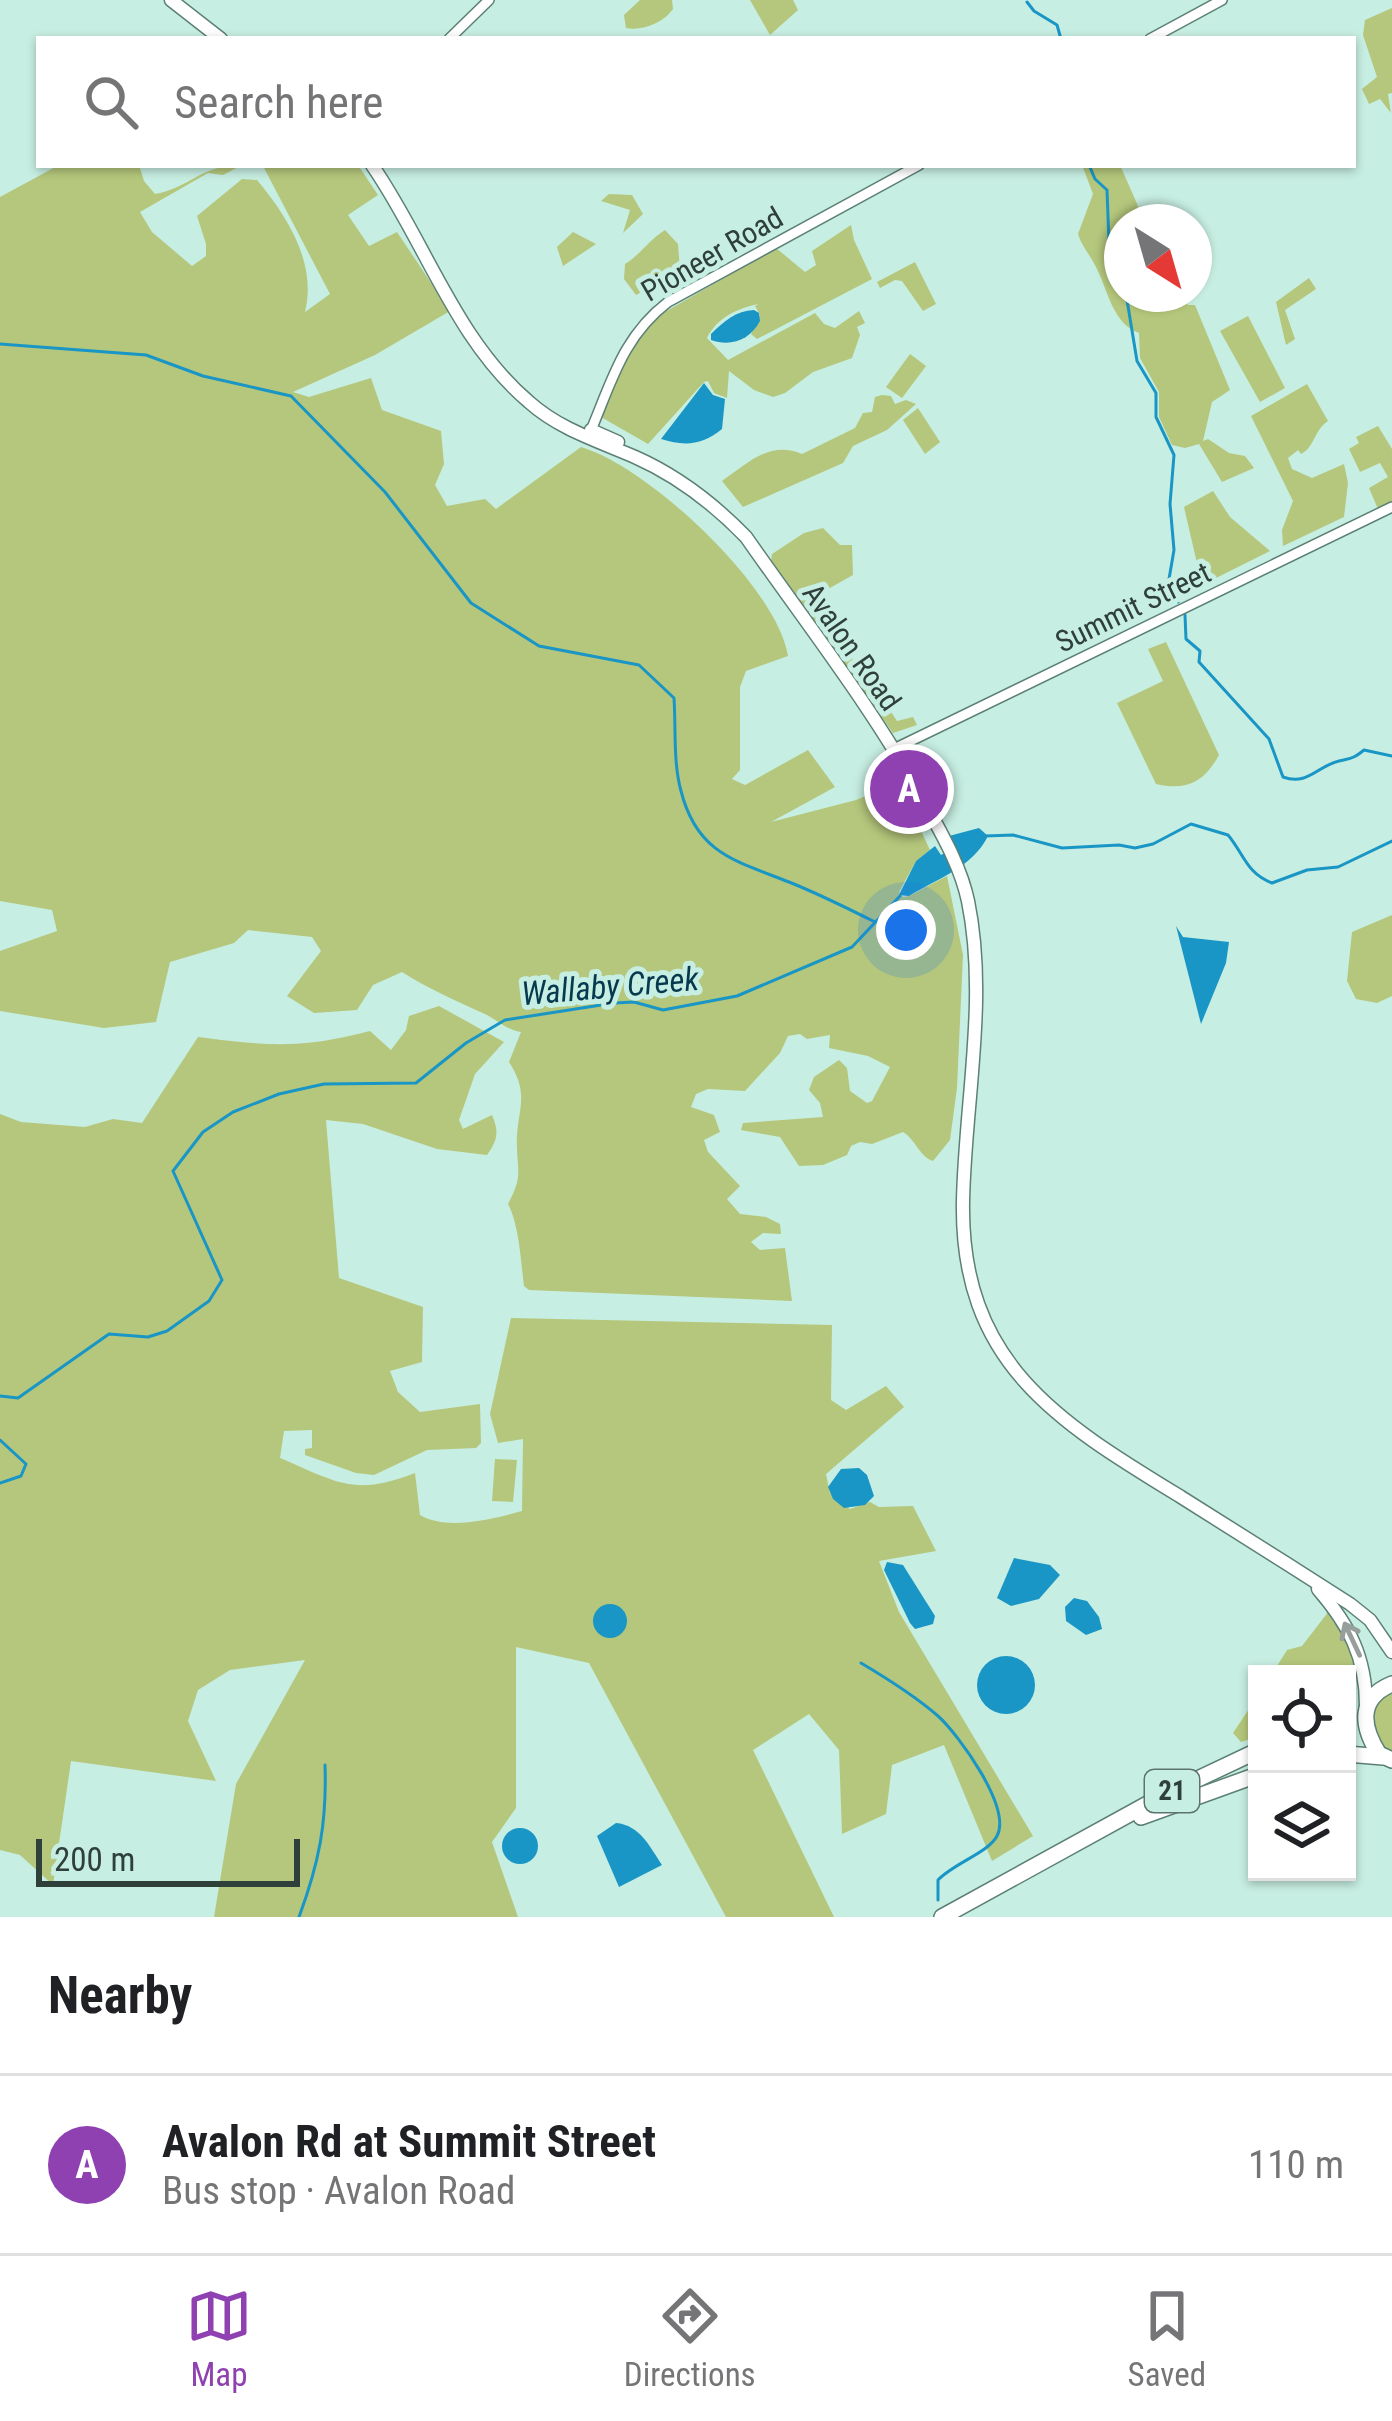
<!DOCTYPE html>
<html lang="en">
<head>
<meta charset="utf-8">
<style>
  :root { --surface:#fff; --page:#f6f6f6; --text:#202124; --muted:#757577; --line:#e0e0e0; --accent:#8f41b2 }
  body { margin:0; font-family:"Roboto Condensed",sans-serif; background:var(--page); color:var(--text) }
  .controls { position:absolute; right:36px; bottom:36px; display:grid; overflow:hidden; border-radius:0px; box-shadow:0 3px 9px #0004 }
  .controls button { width:108px; height:108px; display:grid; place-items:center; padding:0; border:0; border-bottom:3px solid var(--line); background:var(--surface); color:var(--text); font:60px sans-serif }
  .compass { position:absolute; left:1104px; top:204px; width:108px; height:108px; border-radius:50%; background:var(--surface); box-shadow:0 3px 9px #0004; rotate:143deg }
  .scale { position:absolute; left:36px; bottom:30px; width:264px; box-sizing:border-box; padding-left:12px; border:6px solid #2f3f3a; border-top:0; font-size:33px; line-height:42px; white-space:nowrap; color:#2f3f3a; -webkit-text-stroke:9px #c7eee2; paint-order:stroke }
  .you { position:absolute; left:906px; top:930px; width:42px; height:42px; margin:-30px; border:9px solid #fff; border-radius:50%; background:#1a73e8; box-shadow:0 0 0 18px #1a73e833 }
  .badge { display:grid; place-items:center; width:78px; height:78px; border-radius:50%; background:var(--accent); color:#fff; font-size:39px; font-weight:700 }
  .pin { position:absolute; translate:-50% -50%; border:6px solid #fff; box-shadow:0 3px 12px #0006 }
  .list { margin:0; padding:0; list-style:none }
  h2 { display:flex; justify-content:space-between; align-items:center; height:156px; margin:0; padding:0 48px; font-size:51px }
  h2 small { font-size:39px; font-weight:400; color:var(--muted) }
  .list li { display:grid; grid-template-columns:78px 1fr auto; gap:36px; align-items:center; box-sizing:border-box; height:180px; padding:0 48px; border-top:3px solid var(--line) }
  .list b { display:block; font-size:45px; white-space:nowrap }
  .list p { margin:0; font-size:39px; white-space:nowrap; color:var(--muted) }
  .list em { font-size:39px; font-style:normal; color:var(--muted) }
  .icon { flex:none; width:66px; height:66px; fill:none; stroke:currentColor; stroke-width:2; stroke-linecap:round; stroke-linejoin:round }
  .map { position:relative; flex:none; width:1392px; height:1917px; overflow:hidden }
  .search { position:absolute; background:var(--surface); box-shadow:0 3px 9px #0004; left:36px; right:36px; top:36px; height:132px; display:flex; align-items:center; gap:30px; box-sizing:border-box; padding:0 42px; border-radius:0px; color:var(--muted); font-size:45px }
  .sheet { height:336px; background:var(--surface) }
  nav { display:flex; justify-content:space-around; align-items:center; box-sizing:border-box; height:168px; border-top:3px solid var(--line); background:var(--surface); font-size:33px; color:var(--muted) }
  nav a { display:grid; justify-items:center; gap:6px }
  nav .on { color:var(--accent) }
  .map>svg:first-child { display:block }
  .green { fill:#b5c77c }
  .water { fill:#1996c5 }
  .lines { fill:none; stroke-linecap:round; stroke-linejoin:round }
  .stream { stroke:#1996c5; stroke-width:3 }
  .minor-casing { stroke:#5c8076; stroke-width:12 }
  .tertiary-casing { stroke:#5c8076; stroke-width:15 }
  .trunk-casing { stroke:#5c8076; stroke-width:18 }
  .minor { stroke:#fff; stroke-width:9 }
  .tertiary { stroke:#fff; stroke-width:12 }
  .trunk { stroke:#fff; stroke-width:15 }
  .oneway { stroke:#979f9c }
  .labels { text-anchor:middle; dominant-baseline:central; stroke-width:10; stroke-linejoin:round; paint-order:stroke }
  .shield { fill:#c7eee2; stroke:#5d746c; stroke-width:3 }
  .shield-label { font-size:27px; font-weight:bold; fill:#2f3f3a }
  .street-label { font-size:30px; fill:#2f3f3a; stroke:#c7eee2 }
  .water-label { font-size:33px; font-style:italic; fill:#06394d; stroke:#c7eee2 }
</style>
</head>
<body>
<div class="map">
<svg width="1392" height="1917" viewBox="0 0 1392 1917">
  <rect width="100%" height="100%" fill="#c7eee2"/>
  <g class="green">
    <path d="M640,0h32l1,9c-10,14 -30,22 -47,19l-2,-13z"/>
    <path d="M750,0h43l5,10 -28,25z"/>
    <path d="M1392,8v85l-4,1 3,19 -11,-14 -11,5 -7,-15 15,-12 -14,-42 2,-15z"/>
    <path d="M59,165h80l5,16 11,13c35,-6 45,-29 87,-29l-19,10 -15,-2 -68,39 12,20 40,34 14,-10v-12l-9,-28 45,-37 15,1c31,37 60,84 48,132l25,-18 -67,-128 95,-1 20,30 -30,20 21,31 28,-14 53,79 -75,44 -82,37 16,5 62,-19 11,32 59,21 3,33 -9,21 12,21 38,-7 11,10 85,-62c66,19 196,139 207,209l-42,15 -6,16v83l-8,9 13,6 63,-35 27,37 -64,35 85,-22 35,-15 23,31 16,34 -14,11 -17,31 4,5 6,-1 38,-20 16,79 -6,133 -7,52 -17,21c-14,-5 -17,-21 -30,-29l-31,12 -12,-2 -9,4 -4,9 -24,10 -24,1 -19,-29 -39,-7 2,-7 80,-6 -3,-14 -11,-13 5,-13 25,-17 8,8 3,23 17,12 5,-2 18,-34 -22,-11 -39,-8 1,-13 -23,4 -7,-5 -12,2 -8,17 -35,38 -37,-2 -12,5 -5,13 23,8 6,17 -16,8 4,12 32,34 -13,13 13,15 26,3 14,7 1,10 -18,-1 -12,9 9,8 25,-2 7,53 -263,-11 -5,-4c-3,-24 -5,-62 -16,-82 14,-27 10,-29 9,-56 -2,-36 15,-51 -8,-86l12,-30c-16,-3 -22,-11 -36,-18 -29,-13 -56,-25 -83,-42l-29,13 -16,25 -43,3 -27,-17 34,-45 -9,-14 -64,-7 -14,13 -64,19 -14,60 -52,6 -104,-17v-60l57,-20 -5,-21 -52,-9v-704z"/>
    <path d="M1082,165h38l25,57h-23v72h60l6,11h7l35,85 -18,12 -9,39 5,-2 21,14 16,3 9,12 -32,14 -23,-38 -14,4 -13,-3 -13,-28v-25l-19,-34 -1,-25c-26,-9 -31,-42 -42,-64 -6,-13 -15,-22 -19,-35l15,-40z"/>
    <path d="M609,194l23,1 11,19 -20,19 7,-23 -29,-9z"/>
    <path d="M851,225l3,15 18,39 -115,60 -6,-5 9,-19 -5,-9 4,-2c-22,4 -42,14 -52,34l21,22 87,-47 9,11 11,4 24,-17 6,12 -8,4 3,8 -8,23 -39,14 -28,21 -12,4 -19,-7 -25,-19 -2,27 -13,-5 -6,-12 -4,1 -56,62 -47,-27 14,-42 29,-51 132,-76 29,24 11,-7 -4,-14z"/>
    <path d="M665,230l13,14 2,27 -44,24 -12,-16 1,-15c16,-10 24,-24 40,-34z"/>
    <path d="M573,232l23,12 -33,22 -6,-19z"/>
    <path d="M915,262l21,42 -13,7 -21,-30 -7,-1 -15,8 -3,-6z"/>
    <path d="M1309,278l7,11 -31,21 10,29 -9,6 -10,-43z"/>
    <path d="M1248,316l37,72 -25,14 -40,-71z"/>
    <path d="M910,354l16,12 -24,32 -16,-11z"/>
    <path d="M1307,384l21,37c-14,9 -13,26 -27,33l-3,-4 -10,8 4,11 20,9 32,-14 4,19 -4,34 -61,29 -1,-16 11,-29 -42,-85z"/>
    <path d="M882,395l9,1 4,8 11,-4 10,4 -29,26 -34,16 -10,17 -100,44 -21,-26c26,-18 48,-41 80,-27l53,-26 8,-15 9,-1 3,-15z"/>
    <path d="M918,408l22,34 -15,12 -22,-34z"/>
    <path d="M1378,426l14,23v54l-14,6 -9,-21 19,-11 -8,-14 -20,9 -11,-23 10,-6 -3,-6z"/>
    <path d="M1213,491l17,26 40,34 -68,34 -18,-78z"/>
    <path d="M823,528l17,17h12l1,30 -41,23 16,8v5l-7,3 14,25 9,-1 12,29 14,13 27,41 16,-4 4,8 -24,8 -122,-172 1,-7 32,-21z"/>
    <path d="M1166,642l53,113c-15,27 -32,36 -63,29l-39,-81 46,-22 -15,-32z"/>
    <path d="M1392,915v81l-15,7 -21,-4 -9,-18 5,-49z"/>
    <path d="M439,1006l65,36 -29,32 -16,46 4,9 29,-14c7,16 6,25 -5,40l-50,-6 -74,-25 -37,-4 13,158 84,29 -1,55 -32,9 8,21 22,20 60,-8 1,39 -5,5 -49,2 -53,25 -18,-2 -51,-18v-6l7,-1v-18l-28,1 -4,27c57,24 74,39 135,15l5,42c27,16 72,4 102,-4l1,-72 -25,4 -8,-29 21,-96 321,7 -1,75 15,10 40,-24 18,21 -78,67 4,19 20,16 20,-7 9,5 34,-1 23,45 -57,10 20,51 134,224 -41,25 -48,-116 -52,20 -6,49 -44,20 -3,-84 -30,-36 -56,36 81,167h-108l-137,-254 -73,-16v161l-24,34 26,75h-304l22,-133 69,-124 -75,10 -32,20 -10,31 28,60 -145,-20 -18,124 -33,-30 -20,-5v-736l21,8 64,5 28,-8 29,4 56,-86c69,9 104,12 172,-6l21,19 15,-20 3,-14z"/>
    <path d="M495,1459l22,1 -4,42 -21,-1z"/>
    <path d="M1329,1611c17,22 25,38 27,66l-9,4v-7h-75l15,-24 15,-4z"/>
    <path d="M1392,1691v61l-14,-9c-7,-27 -9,-35 14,-52z"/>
    <path d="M1257,1697v40l-16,5 -8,-9z"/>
  </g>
  <g class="water">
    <path d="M754,310l5,3 1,8c-10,19 -29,26 -49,19v-6c13,-13 25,-23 43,-24z"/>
    <path d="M704,383l9,12 12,4 -3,30c-20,17 -39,17 -61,10z"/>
    <path d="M979,828l9,8c-15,31 -51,43 -79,60l-10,-1 17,-34 19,-15 6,9 9,-5 -1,-14z"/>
    <path d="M1176,926l7,11 46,5 -3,21 -25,61z"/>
    <path d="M859,1468l8,7 7,21 -9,9 -21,3 -11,-9 -5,-12 13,-18z"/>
    <path d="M1014,1558l36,7 10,10 -21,24 -28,7 -14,-8z"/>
    <path d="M887,1562l16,3 32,51 -2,8 -18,5 -5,-6 -26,-53z"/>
    <path d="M1074,1598l13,3 12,16 3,12 -16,6 -20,-14 -1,-14z"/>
    <circle cx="610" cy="1621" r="17"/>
    <circle cx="1006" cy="1685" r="29"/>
    <path d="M616,1823c24,2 34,24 46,42l-43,22 -22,-51z"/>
    <circle cx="520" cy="1846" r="18"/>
  </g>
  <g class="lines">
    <g class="stream">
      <path d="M1027,2l7,9 23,14 4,14"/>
      <path d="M1089,165l6,14 12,11 2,53 13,42"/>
      <path d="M1126,294l11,67 19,32v24l18,38 -4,49 4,46 -5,29 9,23"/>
      <path d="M0,344l146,11 57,21 88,20 94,96 86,111 68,43 100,19 35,33c2,30 -1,64 7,93 16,63 55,70 108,91 30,12 58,26 86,40"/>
      <path d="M1185,615l1,24 14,12 -1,11 70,77 14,38c25,9 34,-11 56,-16 12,-3 14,-2 25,-11l28,6"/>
      <path d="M985,836l28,-1 49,13 57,-3 16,3 18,-4 38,-20 37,11c16,19 18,38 44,48l35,-13 31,-3 54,-26"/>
      <path d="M0,1396l18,2 91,-64 39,3 19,-6 42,-30 13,-21 -49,-109 30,-39 30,-20 46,-18 45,-10 92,-1 50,-40 39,-23 109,-17 20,-1 29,8 74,-14 115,-49 48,-51"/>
      <path d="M0,1440l26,24 -5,12 -21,7"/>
      <path d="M861,1663c27,16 53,32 77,53 21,19 74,92 59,120 -9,17 -43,27 -59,44v20"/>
      <path d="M299,1917c20,-54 28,-94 26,-152"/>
    </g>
    <g class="minor-casing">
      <g id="minor">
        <path d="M449,39l40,-39"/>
        <path d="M1150,39l72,-39"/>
        <path d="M589,435c22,-51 33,-98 79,-133l251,-137"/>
        <path d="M894,749l498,-242"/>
      </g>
    </g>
    <g class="tertiary-casing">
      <g id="tertiary">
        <path d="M171,0l50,39"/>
        <path d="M372,165c54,78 83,174 157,237 30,27 69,39 106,55 43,19 78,46 111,80 62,89 131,176 182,272 16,29 33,59 40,92 20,97 -3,201 -5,300 -3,162 95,221 218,296 56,35 113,71 169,107l20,16 22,32"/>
        <path d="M591,430l27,12"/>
        <path d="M1318,1589c31,36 48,68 48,117"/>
      </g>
    </g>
    <g class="trunk-casing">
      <g id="trunk">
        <path d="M1392,1684c-34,14 -31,42 -13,70l13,6"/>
        <path d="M1347,1754l36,3"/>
        <path d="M1141,1817l116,-42"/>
        <path d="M942,1917l222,-122 93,-44"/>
      </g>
    </g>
    <use href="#minor" class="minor"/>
    <use href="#tertiary" class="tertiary"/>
    <use href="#trunk" class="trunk"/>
  </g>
  <defs><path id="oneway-shaft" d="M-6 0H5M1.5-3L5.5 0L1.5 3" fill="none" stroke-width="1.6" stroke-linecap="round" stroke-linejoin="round" transform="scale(3)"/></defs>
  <use class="oneway" href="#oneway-shaft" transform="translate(1352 1639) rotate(-115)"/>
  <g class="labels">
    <rect class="shield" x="1145" y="1770" width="54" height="42" rx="9"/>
    <g class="shield-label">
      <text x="1172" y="1791">21</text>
    </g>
    <g class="street-label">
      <text transform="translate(712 254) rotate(-30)">Pioneer Road</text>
      <text transform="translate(1133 607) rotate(-26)">Summit Street</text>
      <text transform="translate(852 647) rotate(55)">Avalon Road</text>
    </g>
    <g class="water-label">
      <text transform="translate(610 986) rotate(-5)">Wallaby Creek</text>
    </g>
  </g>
</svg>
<div class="controls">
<button><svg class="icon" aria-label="locate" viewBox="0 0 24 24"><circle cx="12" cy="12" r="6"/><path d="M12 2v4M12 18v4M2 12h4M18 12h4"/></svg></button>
<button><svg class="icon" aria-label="layers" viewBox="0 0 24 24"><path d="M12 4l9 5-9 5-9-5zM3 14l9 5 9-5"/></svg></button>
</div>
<svg class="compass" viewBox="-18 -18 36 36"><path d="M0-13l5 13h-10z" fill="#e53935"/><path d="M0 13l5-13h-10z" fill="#757577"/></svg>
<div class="scale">200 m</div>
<div class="you"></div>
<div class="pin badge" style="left:909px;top:789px">A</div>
<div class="search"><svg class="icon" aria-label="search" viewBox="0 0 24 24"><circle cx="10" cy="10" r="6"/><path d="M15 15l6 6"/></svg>Search here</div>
</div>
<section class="sheet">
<h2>Nearby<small></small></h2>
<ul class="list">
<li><span class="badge">A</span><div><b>Avalon Rd at Summit Street</b><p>Bus stop · Avalon Road</p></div><em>110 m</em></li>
</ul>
</section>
<nav>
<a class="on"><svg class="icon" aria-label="map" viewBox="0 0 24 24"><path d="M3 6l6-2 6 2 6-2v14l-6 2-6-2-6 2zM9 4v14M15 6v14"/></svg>Map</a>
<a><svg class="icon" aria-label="directions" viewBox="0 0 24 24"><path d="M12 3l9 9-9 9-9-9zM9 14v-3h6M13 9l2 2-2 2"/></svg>Directions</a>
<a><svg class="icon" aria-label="saved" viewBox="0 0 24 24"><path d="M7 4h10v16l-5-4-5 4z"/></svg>Saved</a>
</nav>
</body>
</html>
